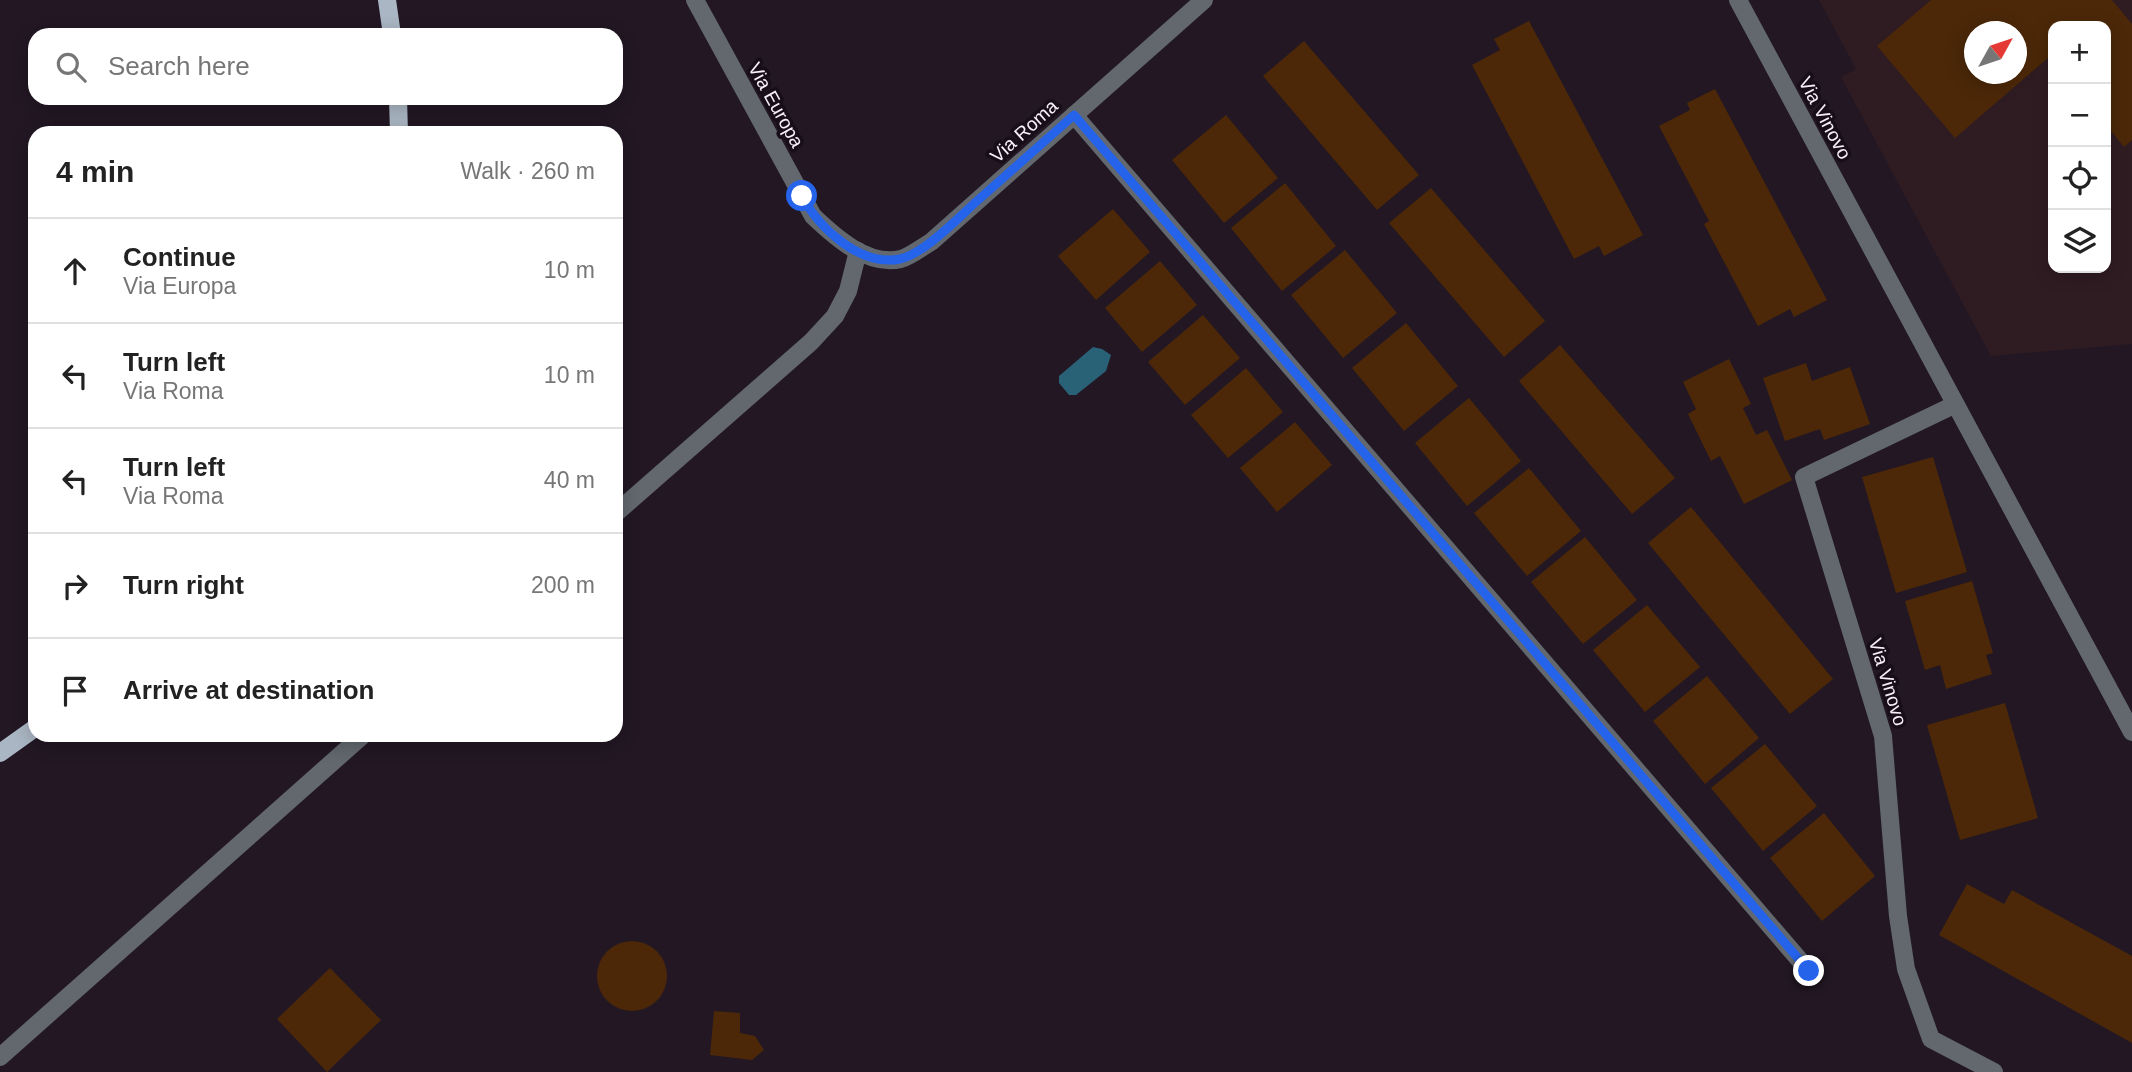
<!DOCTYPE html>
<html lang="en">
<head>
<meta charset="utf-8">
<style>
  :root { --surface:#fff; --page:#f6f6f6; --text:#222; --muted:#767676; --line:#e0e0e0 }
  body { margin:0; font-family:Helvetica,sans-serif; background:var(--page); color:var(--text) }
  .controls { position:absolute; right:21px; top:21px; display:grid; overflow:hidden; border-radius:14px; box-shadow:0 4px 18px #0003 }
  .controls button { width:63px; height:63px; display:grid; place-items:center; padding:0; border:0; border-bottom:2px solid var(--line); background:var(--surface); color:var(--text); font:35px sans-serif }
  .compass { position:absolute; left:1964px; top:21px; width:63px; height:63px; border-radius:50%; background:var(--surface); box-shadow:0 4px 18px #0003; rotate:50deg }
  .stop { position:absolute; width:21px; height:21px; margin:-16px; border:5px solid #2563eb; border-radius:50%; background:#fff }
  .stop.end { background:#2563eb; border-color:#fff; box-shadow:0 2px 7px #0008 }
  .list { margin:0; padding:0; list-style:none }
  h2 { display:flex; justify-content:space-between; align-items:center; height:91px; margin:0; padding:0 28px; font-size:30px }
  h2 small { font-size:23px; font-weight:400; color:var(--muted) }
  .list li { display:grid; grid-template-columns:46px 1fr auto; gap:21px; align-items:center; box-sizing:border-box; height:105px; padding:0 28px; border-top:2px solid var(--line) }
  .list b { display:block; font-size:26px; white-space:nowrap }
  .list p { margin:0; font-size:23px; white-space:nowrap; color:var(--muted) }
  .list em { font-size:23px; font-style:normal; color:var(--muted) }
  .icon { flex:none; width:38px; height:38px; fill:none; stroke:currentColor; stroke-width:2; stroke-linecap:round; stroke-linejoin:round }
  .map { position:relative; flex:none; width:2132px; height:1072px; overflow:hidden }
  .search { position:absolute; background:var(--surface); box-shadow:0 4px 18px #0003; left:28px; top:28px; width:595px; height:77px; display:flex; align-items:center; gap:18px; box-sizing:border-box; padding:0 24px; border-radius:21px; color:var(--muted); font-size:26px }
  .panel { position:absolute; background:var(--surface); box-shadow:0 4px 18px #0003; left:28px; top:126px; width:595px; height:616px; border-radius:21px }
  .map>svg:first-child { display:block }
  .education { fill:#2f1c22; fill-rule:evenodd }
  .water { fill:#296177 }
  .building { fill:#4c2808; fill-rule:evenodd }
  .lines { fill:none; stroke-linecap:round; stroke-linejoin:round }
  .minor { stroke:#62686e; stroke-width:18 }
  .major { stroke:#aab6c3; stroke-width:18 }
  .route { stroke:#2563eb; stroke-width:9 }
  .labels { text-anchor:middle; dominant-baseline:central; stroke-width:7; stroke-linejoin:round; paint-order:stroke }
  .street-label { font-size:19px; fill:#f8f0f9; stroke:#180e19 }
</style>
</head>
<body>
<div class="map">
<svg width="2132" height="1072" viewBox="0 0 2132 1072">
  <rect width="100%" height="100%" fill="#221723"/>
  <path class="education" d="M1819,0h313v344l-141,12 -150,-279 15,-8zM2053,26h53v242h-53zM1974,32h42v42h-42z"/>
  <path class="water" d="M1093,347l9,2 9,6 -5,16 -30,24h-7l-10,-12v-7z"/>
  <g class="building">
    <path d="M1931,0h181l20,24v116l-8,7 -18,-22v-99h-53v38l-5,-6 -93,80 -78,-92zM1974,32h42v42h-42z"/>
    <path d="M1529,21l114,214 -39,21 -5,-10 -25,13 -102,-194 28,-15 -6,-11z"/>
    <path d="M1304,41l115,134 -42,35 -114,-134z"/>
    <path d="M1715,89l112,211 -33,17 -4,-8 -32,17 -54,-102 5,-3 -50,-95 31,-16 -3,-7z"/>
    <path d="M1226,115l52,63 -54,45 -52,-63z"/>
    <path d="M1285,183l51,63 -54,45 -51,-63z"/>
    <path d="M1431,188l114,133 -41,36 -115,-134z"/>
    <path d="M1113,209l37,43 -54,48 -38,-44z"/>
    <path d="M1345,250l52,63 -54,45 -52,-63z"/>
    <path d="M1160,261l37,44 -55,47 -37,-44z"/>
    <path d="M1203,315l37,43 -55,47 -37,-43z"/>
    <path d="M1406,323l52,63 -54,45 -52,-63z"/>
    <path d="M1560,345l115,133 -43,36 -113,-133z"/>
    <path d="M1729,359l22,45 -8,4 13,27 11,-5 25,50 -48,24 -24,-48 -9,5 -23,-47 8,-5 -13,-27z"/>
    <path d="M1806,363l6,18 38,-14 20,57 -46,16 -4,-11 -35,12 -22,-63z"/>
    <path d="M1246,368l37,44 -55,46 -37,-43z"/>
    <path d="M1469,398l52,63 -54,45 -52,-63z"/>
    <path d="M1295,422l37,43 -55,47 -37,-44z"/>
    <path d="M1933,457l34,115 -71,21 -34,-116z"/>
    <path d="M1529,468l52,63 -54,45 -53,-63z"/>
    <path d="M1691,507l142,172 -43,35 -142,-171z"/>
    <path d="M1585,537l52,63 -54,44 -52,-62z"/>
    <path d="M1972,581l21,72 -7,2 6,19 -46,15 -6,-24 -15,5 -20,-69z"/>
    <path d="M1647,605l53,62 -55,45 -52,-62z"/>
    <path d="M1707,676l52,62 -54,46 -52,-63z"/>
    <path d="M2005,703l33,115 -78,22 -33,-115z"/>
    <path d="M1765,744l52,62 -54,45 -52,-63z"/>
    <path d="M1824,813l51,63 -53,45 -52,-63z"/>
    <path d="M1967,884l37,20 8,-14 120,66v87l-193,-108z"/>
    <circle cx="632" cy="976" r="35"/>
    <path d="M330,968l51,52 -54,52 -50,-53z"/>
    <path d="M714,1011l26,2v20l15,3 9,14 -12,10 -42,-5z"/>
  </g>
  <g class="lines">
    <g class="minor">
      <path d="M695,0l118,216c22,21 55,51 88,43 10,-3 21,-12 30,-17l273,-242"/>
      <path d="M1738,0l394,732"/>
      <path d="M1074,115l735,856"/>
      <path d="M1954,405l-150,72 79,259 15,180 8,53 25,70 63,33"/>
      <path d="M616,513l195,-171 24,-26 13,-25 10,-40"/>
      <path d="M0,1057l363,-322"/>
    </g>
    <g class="major">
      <path d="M387,0l5,35"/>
      <path d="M398,98l1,35"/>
      <path d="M0,753l35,-25"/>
    </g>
  </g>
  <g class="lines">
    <path class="route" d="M802,196c17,32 58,71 98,63 24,-5 59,-42 77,-58 33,-29 65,-58 97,-86l735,856"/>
  </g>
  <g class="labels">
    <g class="street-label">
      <text transform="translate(776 105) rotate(61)">Via Europa</text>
      <text transform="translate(1825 118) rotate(62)">Via Vinovo</text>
      <text transform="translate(1024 131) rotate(-42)">Via Roma</text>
      <text transform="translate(1888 682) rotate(73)">Via Vinovo</text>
    </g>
  </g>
</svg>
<div class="controls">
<button>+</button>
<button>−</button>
<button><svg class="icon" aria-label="locate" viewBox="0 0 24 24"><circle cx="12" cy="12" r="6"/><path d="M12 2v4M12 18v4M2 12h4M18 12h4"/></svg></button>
<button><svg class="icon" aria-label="layers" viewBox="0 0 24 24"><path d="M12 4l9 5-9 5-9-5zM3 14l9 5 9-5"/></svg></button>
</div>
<svg class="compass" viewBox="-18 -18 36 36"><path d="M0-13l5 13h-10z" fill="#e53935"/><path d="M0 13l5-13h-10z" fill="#767676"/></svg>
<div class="stop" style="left:802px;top:196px"></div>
<div class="stop end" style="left:1809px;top:971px"></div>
<div class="search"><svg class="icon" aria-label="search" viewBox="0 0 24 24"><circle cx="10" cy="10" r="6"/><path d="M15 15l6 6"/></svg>Search here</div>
<section class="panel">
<h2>4 min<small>Walk · 260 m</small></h2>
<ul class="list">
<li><svg class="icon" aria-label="ahead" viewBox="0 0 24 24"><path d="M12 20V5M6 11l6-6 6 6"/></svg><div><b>Continue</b><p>Via Europa</p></div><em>10 m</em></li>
<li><svg class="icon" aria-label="left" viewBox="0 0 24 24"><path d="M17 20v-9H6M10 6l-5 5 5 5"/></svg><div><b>Turn left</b><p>Via Roma</p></div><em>10 m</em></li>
<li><svg class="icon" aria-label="left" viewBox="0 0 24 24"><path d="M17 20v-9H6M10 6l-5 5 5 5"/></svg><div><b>Turn left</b><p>Via Roma</p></div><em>40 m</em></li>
<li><svg class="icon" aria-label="right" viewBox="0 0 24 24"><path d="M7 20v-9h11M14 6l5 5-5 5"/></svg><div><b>Turn right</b></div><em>200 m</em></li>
<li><svg class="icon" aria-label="arrive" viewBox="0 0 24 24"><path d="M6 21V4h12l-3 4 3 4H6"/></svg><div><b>Arrive at destination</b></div></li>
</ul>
</section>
</div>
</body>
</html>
